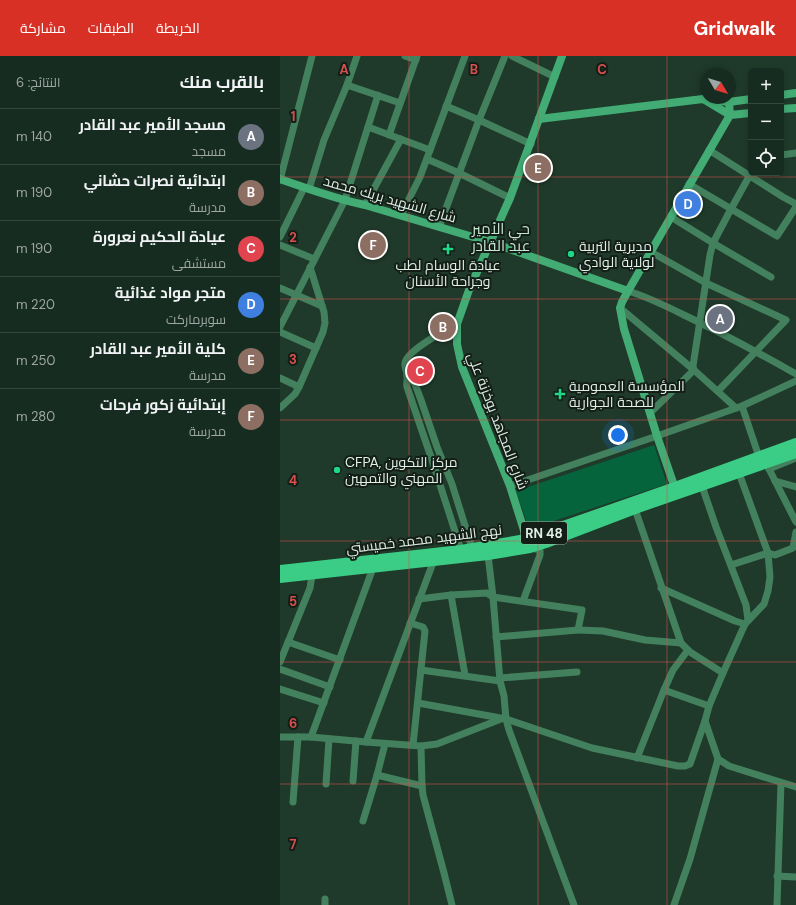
<!DOCTYPE html>
<html lang="ar">
<head>
<meta charset="utf-8">
<style>
  :root { --surface:#172c20; --page:#203429; --text:#f1f3f6; --muted:#9ea7a5; --line:#36483e; --accent:#d93025 }
  body { margin:0; font-family:"DM Sans",Cairo,sans-serif; background:var(--page); color:var(--text); direction:rtl }
  .controls { position:absolute; right:12px; top:12px; display:grid; overflow:hidden; border-radius:6px; box-shadow:0 2px 6px #0003 }
  .controls button { width:36px; height:36px; display:grid; place-items:center; padding:0; border:0; border-bottom:1px solid var(--line); background:var(--surface); color:var(--text); font:20px sans-serif }
  .compass { position:absolute; left:420px; top:12px; width:36px; height:36px; border-radius:50%; background:var(--surface); box-shadow:0 2px 6px #0003; rotate:128deg }
  .you { position:absolute; left:338px; top:379px; width:14px; height:14px; margin:-10px; border:3px solid #fff; border-radius:50%; background:#1a73e8; box-shadow:0 0 0 6px #1a73e833 }
  .badge { display:grid; place-items:center; width:26px; height:26px; border-radius:50%; background:var(--accent); color:#fff; font-size:13px; font-weight:700 }
  .pin { position:absolute; translate:-50% -50%; border:2px solid #fff; box-shadow:0 1px 4px #0006 }
  .list { margin:0; padding:0; list-style:none }
  h2 { display:flex; justify-content:space-between; align-items:center; height:52px; margin:0; padding:0 16px; font-size:17px }
  h2 small { font-size:13px; font-weight:400; color:var(--muted) }
  .list li { display:grid; grid-template-columns:26px 1fr auto; gap:12px; align-items:center; box-sizing:border-box; height:56px; padding:0 16px; border-top:1px solid var(--line) }
  .list b { display:block; font-size:15px; white-space:nowrap }
  .list p { margin:0; font-size:13px; white-space:nowrap; color:var(--muted) }
  .list em { font-size:13px; font-style:normal; color:var(--muted) }
  .icon { flex:none; width:22px; height:22px; fill:none; stroke:currentColor; stroke-width:2; stroke-linecap:round; stroke-linejoin:round }
  .map { position:relative; flex:none; width:516px; height:849px; overflow:hidden; direction:ltr }
  header { display:flex; align-items:center; gap:24px; box-sizing:border-box; height:56px; padding:0 20px; background:var(--accent); color:#fff }
  header strong { font-size:19px }
  nav { display:flex; gap:22px; margin-inline-start:auto; font-size:14px }
  main { display:flex }
  aside { flex:1; background:var(--surface) }
  .map>svg:first-child { display:block }
  .green { fill:#05643b }
  .lines { fill:none; stroke-linecap:round; stroke-linejoin:round }
  .street { stroke:#43815e; stroke-width:7 }
  .secondary { stroke:#42ac74; stroke-width:8 }
  .primary { stroke:#3bcd85; stroke-width:10 }
  .grid { fill:none; stroke:#d8504e; stroke-width:1; stroke-opacity:0.55 }
  .poi-dot { fill:#1ed887; stroke:#131e17; stroke-width:1.5 }
  .labels { text-anchor:middle; dominant-baseline:central; stroke-width:4; stroke-linejoin:round; paint-order:stroke }
  .shield { fill:#131e17; stroke:#a2b1a8; stroke-width:1 }
  .shield-label { font-size:13px; font-weight:bold; fill:#e0f0e6 }
  .street-label { font-size:14px; fill:#e0f0e6; stroke:#131e17 }
  .poi-label { font-size:14px; fill:#e0f0e6; stroke:#131e17; text-anchor:start }
  .neighbourhood-label { font-size:15px; fill:#c6e6d1; stroke:#131e17 }
  .grid-label { font-size:13px; text-anchor:middle; font-weight:bold; fill:#d8504e; stroke:#131e17; stroke-width:4; stroke-linejoin:round; paint-order:stroke }
</style>
</head>
<body>
<header>
<strong>Gridwalk</strong>
<nav><a>الخريطة</a><a>الطبقات</a><a>مشاركة</a></nav>
</header>
<main>
<div class="map">
<svg width="516" height="849" viewBox="0 0 516 849">
  <rect width="100%" height="100%" fill="#1f3a2a"/>
  <path class="green" d="M374,389l13,39 -138,45 -13,-38z"/>
  <g class="lines">
    <g class="street">
      <path d="M125,0l11,4"/>
      <path d="M232,0l43,21"/>
      <path d="M67,29l53,18"/>
      <path d="M166,50l33,14 52,24"/>
      <path d="M88,71l62,23"/>
      <path d="M109,79l28,-79"/>
      <path d="M429,94l41,26 33,21 13,7"/>
      <path d="M501,99l15,-2"/>
      <path d="M147,103l32,14 51,25"/>
      <path d="M0,124l32,-124"/>
      <path d="M409,128l88,52 19,-29"/>
      <path d="M29,133l15,-49 23,-55 10,-29"/>
      <path d="M85,149l36,-66"/>
      <path d="M121,159l19,-38 45,-121"/>
      <path d="M391,161l42,26 58,34"/>
      <path d="M159,171l40,-107 26,-64"/>
      <path d="M0,181l24,-49"/>
      <path d="M0,189l34,14"/>
      <path d="M371,196l55,31 80,37 -68,71"/>
      <path d="M0,232l42,18"/>
      <path d="M348,235c20,6 38,15 56,24 38,18 75,38 112,59"/>
      <path d="M340,252l74,62 42,38"/>
      <path d="M177,268c-11,6 -50,26 -52,39 -1,4 2,8 2,12 1,4 -1,8 0,12l26,76 28,87"/>
      <path d="M0,271l65,-127 33,-105"/>
      <path d="M0,276l36,16"/>
      <path d="M127,320l5,4 3,4 6,16 16,47 15,37 20,64"/>
      <path d="M0,322l19,9"/>
      <path d="M462,350l17,51"/>
      <path d="M0,352l15,-14 4,-7 24,-55 2,-9 -1,-11 -14,-45"/>
      <path d="M371,356l43,-42 -1,-4 17,-111 3,-12 18,-34 20,-36"/>
      <path d="M485,408l4,5 27,53"/>
      <path d="M489,413l27,-11"/>
      <path d="M495,425l21,6"/>
      <path d="M230,430l147,-50 85,-30 54,-25"/>
      <path d="M422,430l14,41 30,78 2,15"/>
      <path d="M355,453l46,134 9,9 33,21"/>
      <path d="M208,499l5,42 7,84 4,15 2,23 86,29 86,18h7l5,-2 15,-43 4,-15 14,-33 22,-49 19,-20 4,-13 2,-14 -2,-24 -29,-80"/>
      <path d="M451,509l37,-12 7,2 18,-7 3,-16"/>
      <path d="M381,532l74,33 10,3"/>
      <path d="M171,539l14,80"/>
      <path d="M139,543l32,-4 36,-2 6,4 89,13 -4,20 -82,7"/>
      <path d="M243,545l17,-46v-5l-8,-2"/>
      <path d="M130,567l13,4 2,4 -12,114"/>
      <path d="M298,574l25,1 42,9 36,3"/>
      <path d="M8,586l52,18"/>
      <path d="M0,606l30,-74 2,-13"/>
      <path d="M0,613l50,18"/>
      <path d="M141,614l79,11"/>
      <path d="M220,622l77,-6"/>
      <path d="M0,633l44,14"/>
      <path d="M384,634l45,16"/>
      <path d="M138,647l88,16 3,11 65,175"/>
      <path d="M0,681h31l55,5 55,4 1,40 1,9 21,78 8,32"/>
      <path d="M31,681l62,-169"/>
      <path d="M86,686l68,-182"/>
      <path d="M141,690l16,-2 64,-25"/>
      <path d="M357,702l27,-68 9,-20 15,-20"/>
      <path d="M438,703l11,7 67,21"/>
      <path d="M97,719l8,-31"/>
      <path d="M73,725l3,-40"/>
      <path d="M46,728l3,-45"/>
      <path d="M13,746l5,-65"/>
      <path d="M83,765l14,-46 45,11"/>
      <path d="M497,820l19,1"/>
      <path d="M45,843v6"/>
      <path d="M394,849l16,-46 28,-100 -13,-38"/>
      <path d="M497,849l4,-122"/>
    </g>
    <g class="secondary">
      <path d="M501,39l15,-2"/>
      <path d="M425,44l25,15 21,-2"/>
      <path d="M501,53l15,-1"/>
      <path d="M259,63l164,-20 26,3 22,-3"/>
      <path d="M0,123c28,10 56,20 85,26l125,37 138,49"/>
      <path d="M396,435l-19,-55 -33,-107 -4,-21 2,-6 6,-11 102,-176 -1,-13"/>
      <path d="M248,487l-18,-57 -48,-119 -5,-23v-20l12,-34 41,-92 52,-142"/>
    </g>
    <g class="primary">
      <path d="M0,514l181,-20 65,-11 149,-52 121,-44"/>
      <path d="M0,522l208,-23 42,-7 16,-5 89,-34 161,-56"/>
    </g>
  </g>
  <path class="grid" d="M129,0v849M258,0v849M387,0v849M0,121h516M0,243h516M0,364h516M0,485h516M0,606h516M0,728h516"/>
  <g class="poi-dot">
    <path d="M166 187h4v4h4v4h-4v4h-4v-4h-4v-4h4z"/>
    <circle cx="291" cy="198" r="4"/>
    <path d="M278 332h4v4h4v4h-4v4h-4v-4h-4v-4h4z"/>
    <circle cx="57" cy="414" r="4"/>
  </g>
  <g class="labels">
    <rect class="shield" x="241" y="466" width="46" height="22" rx="3"/>
    <g class="shield-label">
      <text x="264" y="477">RN 48</text>
    </g>
    <g class="street-label">
      <text transform="translate(110 143) rotate(16)">شارع الشهيد بريك محمد</text>
      <text transform="translate(218 365) rotate(69)">شارع المجاهد بوخزنة علي</text>
      <text transform="translate(144 483) rotate(-7)">نهج الشهيد محمد خميستي</text>
    </g>
    <g class="poi-label">
      <text x="299" y="190">مديرية التربية<tspan x="299" dy="16">لولاية الوادي</tspan></text>
      <text x="168" y="209" text-anchor="middle">عيادة الوسام لطب<tspan x="168" dy="16">وجراحة الأسنان</tspan></text>
      <text x="289" y="330">المؤسسة العمومية<tspan x="289" dy="16">للصحة الجوارية</tspan></text>
      <text x="65" y="406">CFPA, مركز التكوين<tspan x="65" dy="16">المهني والتمهين</tspan></text>
    </g>
    <g class="neighbourhood-label">
      <text x="221" y="173">حي الأمير<tspan x="221" dy="17">عبد القادر</tspan></text>
    </g>
  </g>
  <g class="grid-label">
    <text x="64" y="18">A</text>
    <text x="194" y="18">B</text>
    <text x="322" y="18">C</text>
    <text x="13" y="65">1</text>
    <text x="13" y="186">2</text>
    <text x="13" y="308">3</text>
    <text x="13" y="429">4</text>
    <text x="13" y="550">5</text>
    <text x="13" y="672">6</text>
    <text x="13" y="793">7</text>
  </g>
</svg>
<div class="controls">
<button>+</button>
<button>−</button>
<button><svg class="icon" aria-label="locate" viewBox="0 0 24 24"><circle cx="12" cy="12" r="6"/><path d="M12 2v4M12 18v4M2 12h4M18 12h4"/></svg></button>
</div>
<svg class="compass" viewBox="-18 -18 36 36"><path d="M0-13l5 13h-10z" fill="#e53935"/><path d="M0 13l5-13h-10z" fill="#9ea7a5"/></svg>
<div class="you"></div>
<div class="pin badge" style="left:440px;top:263px;background:#6b7280">A</div>
<div class="pin badge" style="left:163px;top:271px;background:#8d6e63">B</div>
<div class="pin badge" style="left:140px;top:315px;background:#e0444e">C</div>
<div class="pin badge" style="left:408px;top:148px;background:#3f7fe0">D</div>
<div class="pin badge" style="left:258px;top:112px;background:#8d6e63">E</div>
<div class="pin badge" style="left:93px;top:189px;background:#8d6e63">F</div>
</div>
<aside>
<h2>بالقرب منك<small>النتائج: 6</small></h2>
<ul class="list">
<li><span class="badge" style="background:#6b7280">A</span><div><b>مسجد الأمير عبد القادر</b><p>مسجد</p></div><em>140 m</em></li>
<li><span class="badge" style="background:#8d6e63">B</span><div><b>ابتدائية نصرات حشاني</b><p>مدرسة</p></div><em>190 m</em></li>
<li><span class="badge" style="background:#e0444e">C</span><div><b>عيادة الحكيم نعرورة</b><p>مستشفى</p></div><em>190 m</em></li>
<li><span class="badge" style="background:#3f7fe0">D</span><div><b>متجر مواد غذائية</b><p>سوبرماركت</p></div><em>220 m</em></li>
<li><span class="badge" style="background:#8d6e63">E</span><div><b>كلية الأمير عبد القادر</b><p>مدرسة</p></div><em>250 m</em></li>
<li><span class="badge" style="background:#8d6e63">F</span><div><b>إبتدائية زكور فرحات</b><p>مدرسة</p></div><em>280 m</em></li>
</ul>
</aside>
</main>
</body>
</html>
